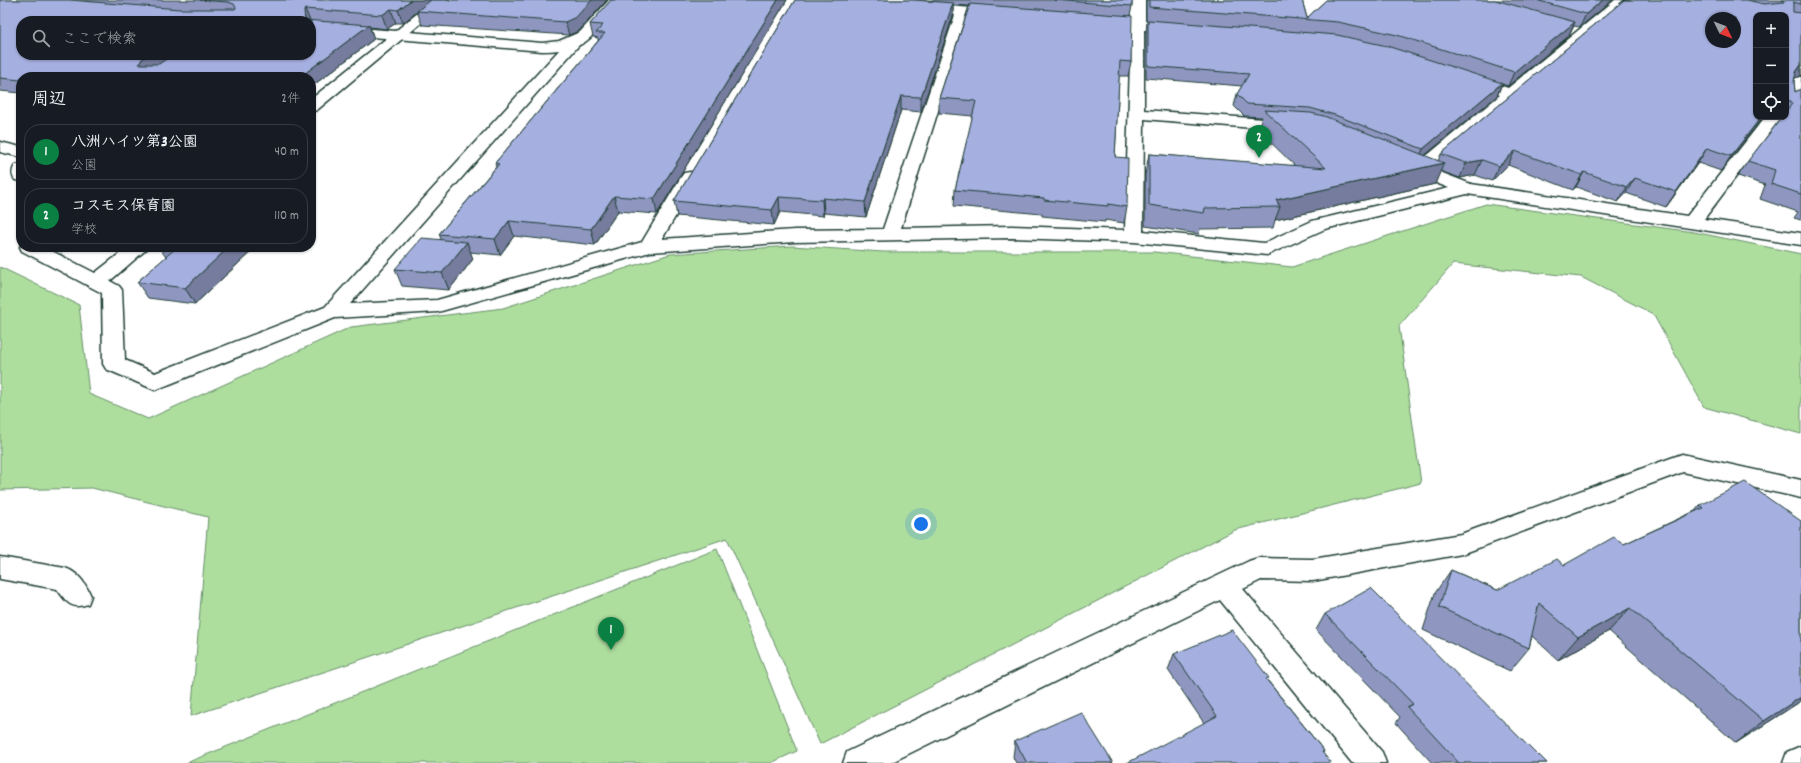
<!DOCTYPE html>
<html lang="ja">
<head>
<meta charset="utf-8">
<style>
  :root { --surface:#171b24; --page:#20242c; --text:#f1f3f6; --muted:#9ea1a6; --line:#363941; --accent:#0b8043 }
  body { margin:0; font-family:Dekko,"Klee One",sans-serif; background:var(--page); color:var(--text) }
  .controls { position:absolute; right:12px; top:12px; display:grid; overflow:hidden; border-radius:8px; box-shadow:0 1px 3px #0004 }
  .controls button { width:36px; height:36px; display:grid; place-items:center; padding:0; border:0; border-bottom:1px solid var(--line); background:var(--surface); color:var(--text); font:20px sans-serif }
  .compass { position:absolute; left:1705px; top:12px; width:36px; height:36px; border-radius:50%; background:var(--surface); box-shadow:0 1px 3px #0004; rotate:133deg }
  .you { position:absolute; left:921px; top:524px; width:14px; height:14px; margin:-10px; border:3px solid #fff; border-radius:50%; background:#1a73e8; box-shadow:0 0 0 6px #1a73e833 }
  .badge { display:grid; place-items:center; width:26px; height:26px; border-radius:50%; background:var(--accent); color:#fff; font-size:13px; font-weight:700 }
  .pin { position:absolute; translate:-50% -33px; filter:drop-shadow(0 1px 2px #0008) }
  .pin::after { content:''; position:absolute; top:21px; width:14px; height:12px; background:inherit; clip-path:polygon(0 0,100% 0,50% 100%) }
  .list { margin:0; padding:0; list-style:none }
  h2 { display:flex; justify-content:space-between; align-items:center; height:52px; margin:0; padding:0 16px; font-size:17px }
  h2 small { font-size:13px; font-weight:400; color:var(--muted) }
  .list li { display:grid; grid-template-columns:26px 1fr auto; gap:12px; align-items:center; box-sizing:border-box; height:56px; margin:0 8px 8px; padding:0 8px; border:1px solid var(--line); border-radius:16px }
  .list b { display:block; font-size:15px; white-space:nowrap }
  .list p { margin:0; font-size:13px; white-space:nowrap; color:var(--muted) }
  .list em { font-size:13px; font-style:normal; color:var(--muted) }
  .icon { flex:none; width:22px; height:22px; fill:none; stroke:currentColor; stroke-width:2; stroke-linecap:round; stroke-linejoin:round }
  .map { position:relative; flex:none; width:1801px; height:763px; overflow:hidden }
  .search { position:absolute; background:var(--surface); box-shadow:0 1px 3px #0004; left:16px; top:16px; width:300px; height:44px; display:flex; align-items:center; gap:10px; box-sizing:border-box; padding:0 14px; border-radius:16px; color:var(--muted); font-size:15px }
  .panel { position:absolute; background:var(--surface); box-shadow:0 1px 3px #0004; left:16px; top:72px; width:300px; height:180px; border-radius:16px }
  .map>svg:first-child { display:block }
  .green { fill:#aede9e; stroke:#668e69 }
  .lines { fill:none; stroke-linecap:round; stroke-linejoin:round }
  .minor-casing { stroke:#1f3d34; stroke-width:3 }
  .tertiary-casing { stroke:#1f3d34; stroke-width:3 }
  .minor { fill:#fff; fill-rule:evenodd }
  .tertiary { fill:#fff; fill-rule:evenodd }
  .wall { fill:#8f97c1; stroke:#1f3d34; fill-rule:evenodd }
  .shaded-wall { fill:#747b9d; stroke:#1f3d34 }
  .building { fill:#a6b0e0; stroke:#1f3d34; fill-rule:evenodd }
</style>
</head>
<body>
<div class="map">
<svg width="1801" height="763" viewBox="0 0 1801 763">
  <rect width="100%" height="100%" fill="#fff"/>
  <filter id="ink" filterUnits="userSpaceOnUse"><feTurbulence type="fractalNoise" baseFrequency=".025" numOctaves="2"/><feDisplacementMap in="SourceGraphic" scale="8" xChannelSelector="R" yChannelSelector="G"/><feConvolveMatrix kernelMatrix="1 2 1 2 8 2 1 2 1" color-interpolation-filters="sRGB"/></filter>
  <g filter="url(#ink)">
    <g class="green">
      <path d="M1486,204l208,28 107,22v180l-97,-27 -51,-93 -72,-37 -128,-13 -54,62 22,157 -186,47 -415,214 -93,-206 -536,178 17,-199 -116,-29 -92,2v-223l79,38 10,89 59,25 203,-92 152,-19 167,-54 122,-8 91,6h271l138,15z"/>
      <path d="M717,549l80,202 -26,12h-585z"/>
    </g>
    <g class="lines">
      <g class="minor-casing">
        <g id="minor">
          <path d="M434,0h15l-132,110 -6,2v-13z"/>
          <path d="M609,0h14l-33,38h-10l-2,-3 2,-3z"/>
          <path d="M1131,0h14v21l31,3 5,1 2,3 -2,3 -5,1 -32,-2v80l146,11 6,2 2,3 -2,3 -6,2 -146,-12 -1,112 121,12 48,-22 137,-33 -46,-18 -3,-4 3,-4 6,-1 9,2 82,-68 -33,-11 -3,-3 3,-3 5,-2 36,12 107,-88h15l-198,169 39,15 216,32 78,-99h16l-77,102 97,14v12l-334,-51 -142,35 -58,26 -133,-13 -122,-4 -217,4 -145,10 -212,60 -103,6 -180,72 -49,-21 -3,-5 -1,-71 -80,-42 -2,-4 1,-2v2h23l51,26 33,-26h21l-39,34 9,5 3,4 3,70 30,13 170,-66 245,-269h10l2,3 -2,3 -230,260 87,-4 205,-58 39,-65 3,-4 6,-1 6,1 3,4 -37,62 133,-9 88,-1 72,-214 -37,-4 -2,-3 2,-3 5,-1 74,6 5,1 2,3 -2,3 -5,1 -29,-2 -67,212 111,-2 113,4 6,-202 -33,-3 -2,-3 2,-3 5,-1 28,2z"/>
          <path d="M1801,76c0,13 -1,25 -15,29 0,-13 1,-25 15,-29z"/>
          <path d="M0,142l21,5v10l-21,-5z"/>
          <path d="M21,164v17l-6,-1c-4,-5 -3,-10 0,-15z"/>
          <path d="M1682,454l119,26v18l-118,-26 -221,82 -149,27 -52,-1 -18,9 139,163 4,11h-34l-132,-163 -330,163h-47l4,-11 402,-191 9,-3 55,1 148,-25z"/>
          <path d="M0,557l65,11c14,5 20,15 26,28l-3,8c-18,6 -21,-2 -31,-15l-57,-10z"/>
          <path d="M1801,746v17h-18l4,-11z"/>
        </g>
      </g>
      <g class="tertiary-casing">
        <path id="tertiary" d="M311,24l231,19 17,-2 21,-9h10l2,3c-9,14 -35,16 -50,16l-231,-19z"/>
      </g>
      <use href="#minor" class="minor"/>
      <use href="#tertiary" class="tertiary"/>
    </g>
    <g class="wall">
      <path d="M0,0h607l-28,31 -10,4 -147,-10 -5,-14 -14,12h-7l-9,6 -17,-2 4,12 -63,48v-10h-290v16l-21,-2zM21,21h290v34h-290z"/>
      <path d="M611,0h176l-130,214 -39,-3 -23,34 -81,-9 -14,19 -30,-3 3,7 -24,31 -47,-4 -7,-17 46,-30 -2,-5 57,-67 -1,-4 103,-122v-3l-5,-1 -3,-13z"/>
      <path d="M795,0h337v6l-2,10 1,46 -3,14h-9l-4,81 12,50 -3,16 -19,-3v2l-63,-6v-2l-88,-8 1,-16 18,-74 -34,-3v-15l30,-92 -16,-1v11l-32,96 -20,-2 -35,107 -42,-4 -1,3 -43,-4 -6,13 -97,-9 -3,-15z"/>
      <path d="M1146,0h156l5,18 19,-18h287l-33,27 -6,-1 -5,10 -61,50 -6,-2 -5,12 -72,60 13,5 3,-7 183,-154h177v76l-6,2 -1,3 1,11 6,-3v131l-7,-2 4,-6 -38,-13 5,-14 -27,-9 10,-15 38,-44v-102l-30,102h7l-42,54 -23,-8 -32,44 -40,-14 -8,9 -42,-15 -3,3 -65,-25 -16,16 -17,-6 -15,3 -20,-7 -5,13 -160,36 -2,8 -73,1 -1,5 -54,-8v-51l4,-21 146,12 -37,-36 4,-13 -18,-1 -10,-10 3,-12 5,-8 -96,-8v-46l1,-11h-1z"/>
      <path d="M159,247h97l-61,57 -47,-6 -11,-16 29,-25 -1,-1z"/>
      <path d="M1700,505l101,16v180l-65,42 -127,-112 -51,29 -26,-24 -3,12 -19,23 -87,-41 12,-37 16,-23 46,20 127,-46 71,-33z"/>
      <path d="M1325,614l213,142 9,7h-115l-36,-40 4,-6 -84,-87z"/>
      <path d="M1174,654l94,27 56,70 -1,2 -119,-30 -36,-53z"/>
      <path d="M1015,741l98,22h-97l-3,-6z"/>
    </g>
    <g class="shaded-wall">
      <path d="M411,0h21l-29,23 -5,-13z"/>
      <path d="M592,0h15l-28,31 -10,4 -4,-13z"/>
      <path d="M778,0h9l-130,214 -3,-15z"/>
      <path d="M1603,0h10l-33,27 6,-13z"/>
      <path d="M953,3v13l-32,96v-15z"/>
      <path d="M305,9l5,12 -5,-1 -1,-9z"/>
      <path d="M391,9l5,14 -9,6 -5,-14z"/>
      <path d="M1575,22l-6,14 -61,50 6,-14z"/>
      <path d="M369,25l5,14 -63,48v-10h-11z"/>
      <path d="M148,55h28l-26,18 -11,-9 3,-5z"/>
      <path d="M1801,65v11l-9,3z"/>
      <path d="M1502,83l-5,13 -79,65 5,-12z"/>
      <path d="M901,96v14l-35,107 -1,-15z"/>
      <path d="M1761,117h2l-42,54 10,-15z"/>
      <path d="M1707,148l-9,15 -32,44 10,-15z"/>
      <path d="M1515,151l-7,14 -16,16 7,-15z"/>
      <path d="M1482,160l-7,15 -15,3 6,-15z"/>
      <path d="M1444,163l-9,21 -160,36 5,-13 -4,-7z"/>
      <path d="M1584,172l-8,15 -3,3 9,-15z"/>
      <path d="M1635,178l-9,15 -8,9 9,-15z"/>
      <path d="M614,196l4,15 -23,34 -4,-16z"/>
      <path d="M779,197l1,15 -6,13 -2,-15z"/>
      <path d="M823,198l1,15 -1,3 -1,-16z"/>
      <path d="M509,221l5,15 -14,19 -5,-16z"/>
      <path d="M467,242l6,17 -24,31 -7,-17z"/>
      <path d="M229,247h27l-61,57 -10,-16z"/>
      <path d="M1630,608l-21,23 -51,29 20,-23z"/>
      <path d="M1801,697v4l-65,42 28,-22z"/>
    </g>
    <g class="building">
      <path d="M0,0h70l109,9h56l1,-1 -2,-4 -6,-2 -28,-2h211l-13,10 -7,-1 -9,6 -77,-6 -1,2 1,9 64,5 -69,52h-279v3l-21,-2zM21,21h290v34h-139l-13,9h-20l3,-5 6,-4h-127z"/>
      <path d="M431,0h161l-16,17 -11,5 -148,-11z"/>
      <path d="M611,0h167l-124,199 -40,-3 -23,33 -82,-8 -14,18 -56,-5 60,-70 -4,-1 110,-130h-9l7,-8 -13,-1z"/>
      <path d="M795,0h119l39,3 -32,94 -20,-1 -36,106 -42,-4 -1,2 -43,-3 -7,13 -98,-9z"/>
      <path d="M1054,0h78v6z"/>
      <path d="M1149,0h153l5,18 19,-18h169l80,22 -61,50 -117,-37 -59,-13 -189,-15z"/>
      <path d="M1536,0h67l-17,14z"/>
      <path d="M1624,0h123l17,4 20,-2 -2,-2h19v4l-8,-2v10l8,1v52l-5,7 -2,9 1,11 6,-3v105l-30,-10 4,-14 -27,-9 34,-44h4v-6l6,-7 -1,-3h-5v-86h-30v102h5l-30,39 -24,-8 -31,44 -41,-14 -8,9 -43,-15 -2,3 -67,-24 -16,15 -17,-6 -16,3 -25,-9zM1711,18h24v24h-24z"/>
      <path d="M970,4l162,12 -1,46 -11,-1 -5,96 13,1 -1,49 -19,-3v2l-64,-6v-2l-89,-8 21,-89 -37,-3z"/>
      <path d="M1148,20l189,15 50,11 115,37 -79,66 -88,-34 -25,-7 -63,-4 -10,-10 12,-20 -101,-8z"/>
      <path d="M1264,110l47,3 13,3 120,47 -168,37 4,7 -75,1 -1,5 -55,-8v-51l177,14z"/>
      <path d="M422,238l45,4 -25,31 -47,-4z"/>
      <path d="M177,247h52l-44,41 -48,-6z"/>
      <path d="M1745,482l56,39v176l-37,24 -134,-113 -52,29 -39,-34 -10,45 -90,-41 12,-37 46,20 60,-31 7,6 50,-28 10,7 79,-36 -3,-3z"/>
      <path d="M1371,588l167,168 1,-1 8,8h-88l-52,-56 6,-3 -88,-90z"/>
      <path d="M1232,630l37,48 -3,1 58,72 -2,1 9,11h-204l90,-47 -43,-62z"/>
      <path d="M1081,712l32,51h-86l-12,-22z"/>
    </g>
  </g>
</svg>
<div class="controls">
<button>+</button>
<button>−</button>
<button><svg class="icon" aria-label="locate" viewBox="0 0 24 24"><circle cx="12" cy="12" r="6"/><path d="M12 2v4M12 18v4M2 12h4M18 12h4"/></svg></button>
</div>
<svg class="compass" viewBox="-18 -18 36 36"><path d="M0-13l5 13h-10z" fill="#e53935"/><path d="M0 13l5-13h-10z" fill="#9ea1a6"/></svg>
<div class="you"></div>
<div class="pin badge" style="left:611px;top:650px">1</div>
<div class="pin badge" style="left:1259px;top:158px">2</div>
<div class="search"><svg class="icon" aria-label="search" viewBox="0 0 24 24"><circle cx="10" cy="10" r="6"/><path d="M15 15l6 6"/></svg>ここで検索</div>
<section class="panel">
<h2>周辺<small>2件</small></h2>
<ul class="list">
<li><span class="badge">1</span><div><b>八洲ハイツ第3公園</b><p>公園</p></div><em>40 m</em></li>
<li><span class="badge">2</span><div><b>コスモス保育園</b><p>学校</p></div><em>110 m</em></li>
</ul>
</section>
</div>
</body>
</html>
